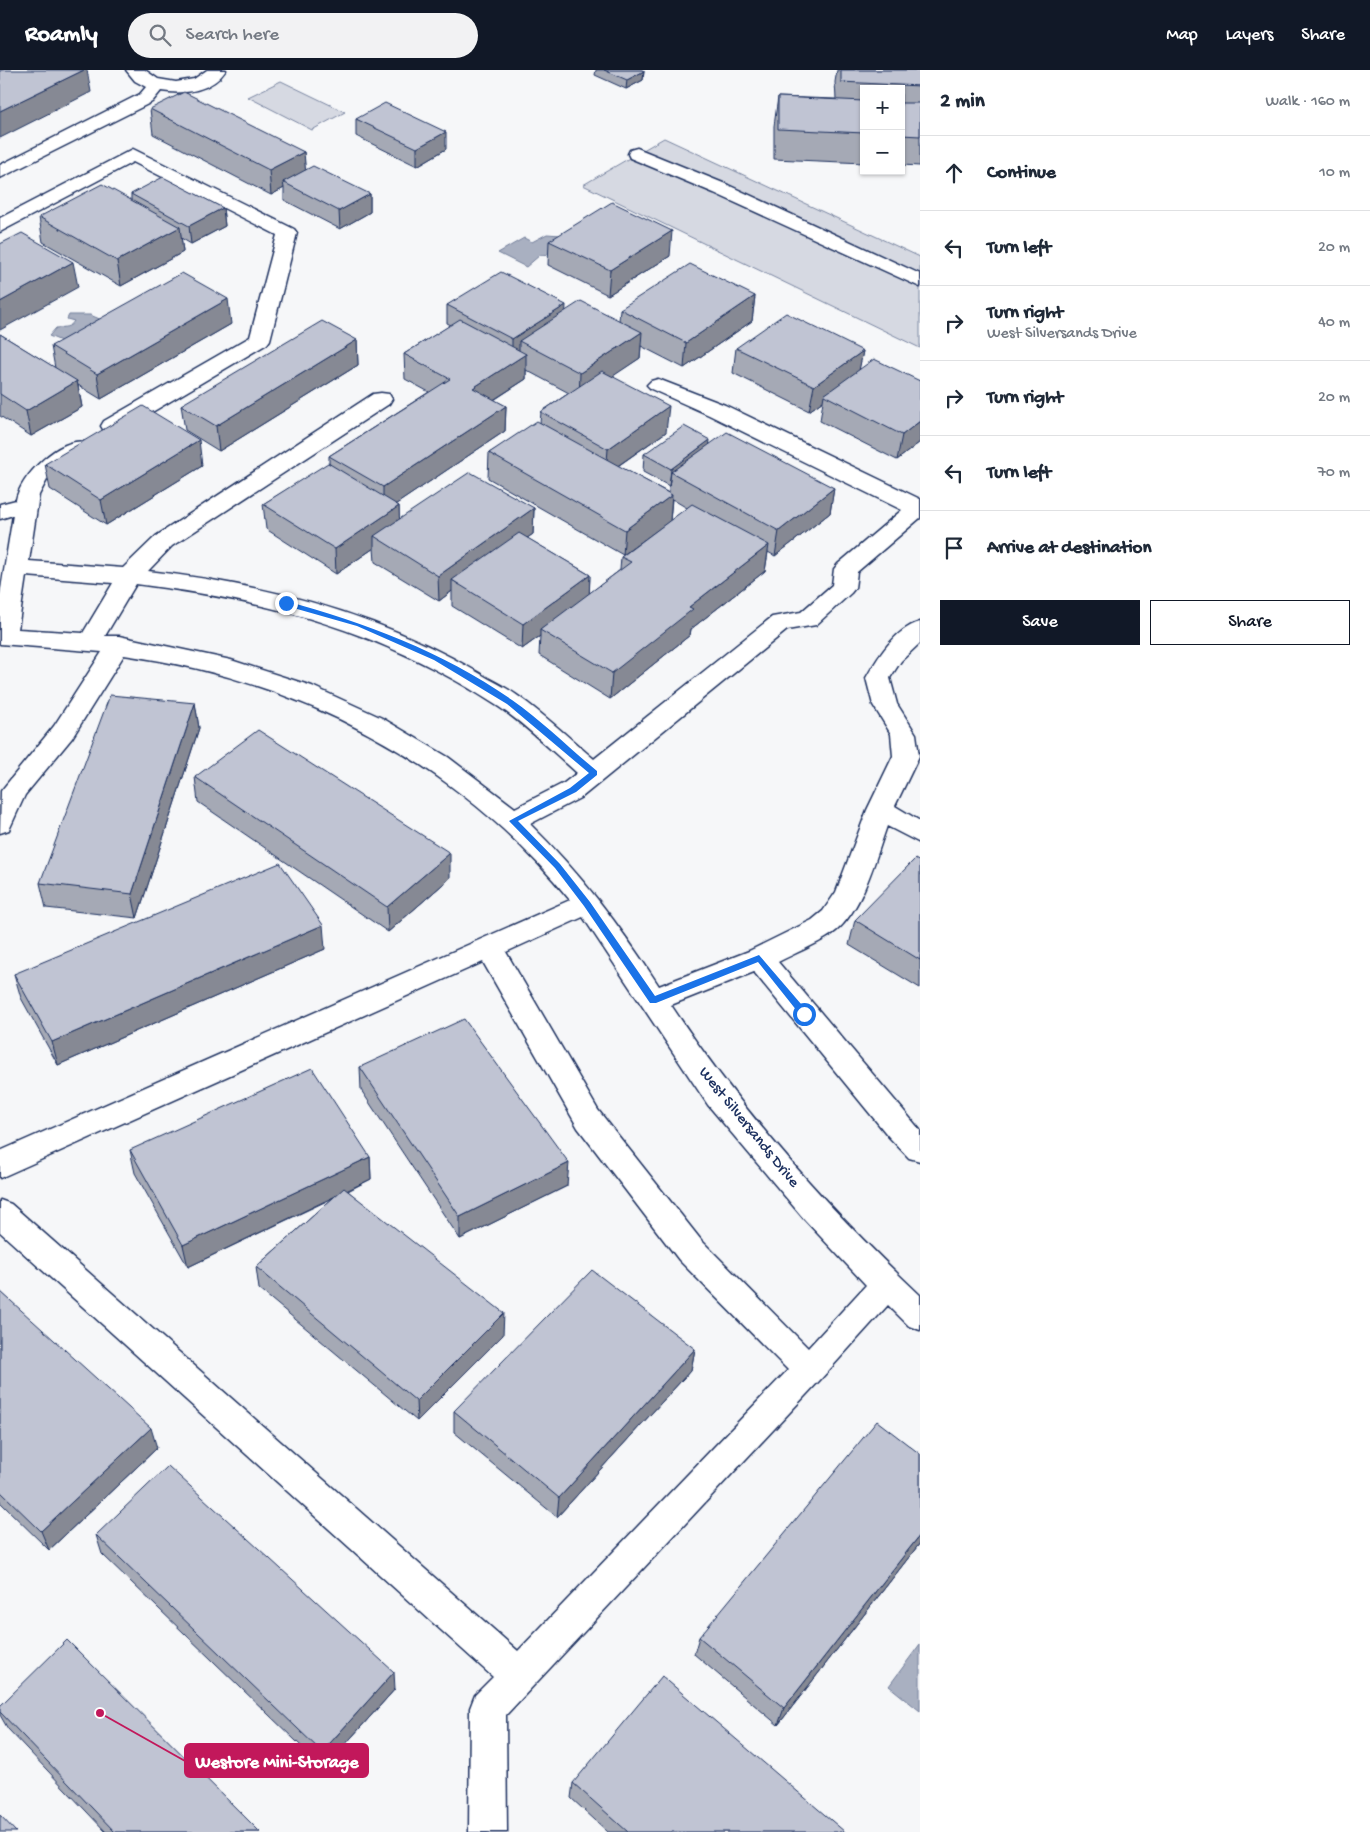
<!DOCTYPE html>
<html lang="en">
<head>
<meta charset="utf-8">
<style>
  :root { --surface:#fff; --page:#f2f2f3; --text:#1f2937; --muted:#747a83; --line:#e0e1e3; --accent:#111827 }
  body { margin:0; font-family:"Gochi Hand",sans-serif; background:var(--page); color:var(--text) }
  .controls { position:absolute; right:15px; top:15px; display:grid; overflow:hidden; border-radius:0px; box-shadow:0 1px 4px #0004 }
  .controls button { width:45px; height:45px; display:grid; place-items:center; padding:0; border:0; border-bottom:1px solid var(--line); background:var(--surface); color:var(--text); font:25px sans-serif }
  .stop { position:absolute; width:15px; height:15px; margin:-11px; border:4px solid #1a73e8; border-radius:50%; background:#fff }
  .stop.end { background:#1a73e8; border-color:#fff; box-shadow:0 1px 5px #0008 }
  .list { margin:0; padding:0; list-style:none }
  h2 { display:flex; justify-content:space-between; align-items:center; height:65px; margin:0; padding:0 20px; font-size:21px }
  h2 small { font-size:16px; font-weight:400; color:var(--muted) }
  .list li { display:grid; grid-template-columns:32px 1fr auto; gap:15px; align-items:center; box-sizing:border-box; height:75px; padding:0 20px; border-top:1px solid var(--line) }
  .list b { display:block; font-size:19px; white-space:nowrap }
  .list p { margin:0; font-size:16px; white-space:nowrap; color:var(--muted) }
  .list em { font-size:16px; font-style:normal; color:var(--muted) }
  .actions { display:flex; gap:10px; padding:15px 20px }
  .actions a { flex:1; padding:11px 0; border:1px solid var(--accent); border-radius:0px; text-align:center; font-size:18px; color:var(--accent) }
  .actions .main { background:var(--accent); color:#fff }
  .icon { flex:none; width:28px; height:28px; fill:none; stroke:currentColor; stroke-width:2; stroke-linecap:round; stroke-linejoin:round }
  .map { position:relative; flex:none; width:920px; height:1762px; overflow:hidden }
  header { display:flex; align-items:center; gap:30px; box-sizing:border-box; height:70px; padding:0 25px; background:var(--accent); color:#fff }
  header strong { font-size:24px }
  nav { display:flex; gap:28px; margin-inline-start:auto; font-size:18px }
  .search { width:350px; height:45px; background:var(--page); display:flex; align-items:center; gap:12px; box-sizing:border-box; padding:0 18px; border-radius:28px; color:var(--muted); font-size:19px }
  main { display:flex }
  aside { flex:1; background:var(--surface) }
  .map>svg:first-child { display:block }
  .green { fill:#d6d9e2; stroke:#7884a0 }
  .water { fill:#a9b0c1; stroke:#707c99 }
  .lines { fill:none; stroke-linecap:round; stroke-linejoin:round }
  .minor-casing { stroke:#1b2f5e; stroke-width:3 }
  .minor { fill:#fff; fill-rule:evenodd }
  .wall { fill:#a5a9b5; stroke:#1b2f5e; fill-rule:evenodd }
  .shaded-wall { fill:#868994; stroke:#1b2f5e }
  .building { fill:#c0c4d3; stroke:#1b2f5e }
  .route { fill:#1a73e8 }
  .labels { text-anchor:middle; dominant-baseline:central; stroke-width:5; stroke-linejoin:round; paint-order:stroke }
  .street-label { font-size:16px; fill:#1b2f5e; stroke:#fff }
  .leader { fill:none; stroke:#c2185b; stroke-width:2 }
  .callout-dot { fill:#c2185b; stroke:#fff; stroke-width:2 }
  .callout { fill:#c2185b; stroke:#c2185b; stroke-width:2 }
  .callout-label { font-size:18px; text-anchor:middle; font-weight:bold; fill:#fff }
</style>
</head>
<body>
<header>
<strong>Roamly</strong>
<div class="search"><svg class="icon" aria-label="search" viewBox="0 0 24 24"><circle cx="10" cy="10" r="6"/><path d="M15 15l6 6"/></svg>Search here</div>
<nav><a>Map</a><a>Layers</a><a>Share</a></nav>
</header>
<main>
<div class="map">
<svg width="920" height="1762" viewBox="0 0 920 1762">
  <rect width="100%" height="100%" fill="#f6f7f9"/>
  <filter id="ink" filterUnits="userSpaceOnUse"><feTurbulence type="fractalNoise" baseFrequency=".02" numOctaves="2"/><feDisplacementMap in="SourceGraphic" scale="10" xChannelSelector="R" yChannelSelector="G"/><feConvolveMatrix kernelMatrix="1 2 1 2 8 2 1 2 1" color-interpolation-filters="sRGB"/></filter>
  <g filter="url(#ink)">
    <g class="green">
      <path d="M281,11l64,31 -33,18 -64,-33z"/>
      <path d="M664,68l256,119v91l-337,-163z"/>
    </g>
    <g class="water">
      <path d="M547,164l14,1 -9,19 -12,1 -14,12 -28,-14 26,-15 8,4z"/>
      <path d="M69,245h21l17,7 -36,23 -22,-9 7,-8c8,-1 14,0 18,-7l-7,-2z"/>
      <path d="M920,1574v67l-31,-25z"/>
    </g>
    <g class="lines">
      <g class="minor-casing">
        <g id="minor">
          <path d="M126,0h19l13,9 18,3 18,-3 13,-9h19c-14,21 -41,25 -65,21l-9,11 -152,76v-13l140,-71 6,-7 -11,-6z"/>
          <path d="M637,78l91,37 192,89v13l-206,-94 -84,-35 -2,-4 2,-4z"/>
          <path d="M133,79l161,80 3,4 -27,107 -3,4 -147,87 -8,2 -8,-2 -3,-5 3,-5 146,-84 27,-102 -144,-73 -133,70v-14z"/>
          <path d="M658,309l67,26 195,94v19l-63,54 -2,16 -4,5 -35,32 -29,5 -205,167 -52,27c51,50 90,102 129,162l90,-35 63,-31 11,-9 13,-19 31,-82 26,-54 -2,-22 -18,-29 -7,-27c12,-21 29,-49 54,-56v21l-19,18 -11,17 7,26 19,30 3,22 -24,50 25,15v22l-33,-17c-12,33 -25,87 -55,108 -16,11 -37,19 -54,28l142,168v31l-11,-3 -20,-21 -135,-165 -83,33c71,107 156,203 249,290v35l-11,-4 -21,-21 -68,75 -314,335 1,117h-38l1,-124 5,-13 18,-18 -493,-445v-32l11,4 507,447 270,-281 -109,-110 -101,-132 -95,-166 -483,216v-27l570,-251c-111,-137 -272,-221 -446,-245l-52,83 -47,57 -16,35 -9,3 1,-42 53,-65 48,-74 -102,-8v-49l13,-80 -13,4v-15l16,-4c4,-24 45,-64 69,-58l3,5 -3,5 -37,26 -9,17 -10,66 94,7 33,-32 217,-142 8,-1 8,1 3,5 -3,5 -217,142 -24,25c115,13 230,42 331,102 13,8 27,14 39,23 27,19 51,42 76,63l178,-142 29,-5 31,-27 2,-16 4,-5 64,-54 -193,-95 -58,-26 -4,-4 4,-4zM26,506l87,7 -30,50 -65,-4zM136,514c136,17 247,47 363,123 27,18 53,44 78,66l-13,10 -49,25 -67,-51 -66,-39 -70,-32 -81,-26 -112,-24h-14zM583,847l125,188 97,115 61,65 -58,63 -107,-108 -103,-130 -92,-158z"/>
        </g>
      </g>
      <use href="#minor" class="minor"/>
    </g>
    <g class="wall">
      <path d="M596,0h46l2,1 -1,9 -17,9 -31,-14z"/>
      <path d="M837,0h83v96l-19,-1v-76h-37v74l-90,-4v-33l4,-29 58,2 -1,-17z"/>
      <path d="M150,39l154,43 1,18 65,24v18l-30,17 -56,-29v-12l-13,7 -118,-61z"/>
      <path d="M356,49l90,30 -29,17 -61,-30z"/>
      <path d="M131,124l92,14 2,18 -34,18 -10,-6 2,14 -62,34 -78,-44 -4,-25 92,-17z"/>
      <path d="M549,171l121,15 -62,39 -60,-30z"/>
      <path d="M755,226l-3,25 -68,47 -43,-22 -1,12 -28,18 54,56 -48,34 51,27v-7l-26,-14 1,-18 66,-10 124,44 -4,25 -55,43 -7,-4 -3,19 -74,58 -1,6 -80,64 -71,-44 1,-19 -18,13 -70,-43v-15l-13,10 -64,-39 -1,-14 -38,26 -70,-45 -3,-25 66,-40v-8l100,-64 -24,-13 -1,-25 47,-29 -4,-2v-18l119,6 53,10 1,-12zM526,300l43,23 -28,19 -1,11 -51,30 -1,25 135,77 38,-28 -40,30 -1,13 -31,24 1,-19 -63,-37 6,-4 1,-26 -135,11v-13l-3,-2 109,-73 1,-25 -12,-6 32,-21zM672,429l15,9 -17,13z"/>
      <path d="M231,254l-130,75 -23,-14 4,22 -51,29 -31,-20v-82l55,34 -4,-22z"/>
      <path d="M357,270l1,25 -139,86 -34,-21 -4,-25z"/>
      <path d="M736,278l127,3 -4,18 61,12v61l-23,18 -77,-39 3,-20 -14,10 -76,-38z"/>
      <path d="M45,394l157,2 -96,59 -56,-36z"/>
      <path d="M195,633l4,25 -62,190 -91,-10 -6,-25z"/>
      <path d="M195,707l255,101 -62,54 -190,-130z"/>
      <path d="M920,792v126l-71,-43 6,-25z"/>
      <path d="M325,879l-267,116 -37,-67 -7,-24z"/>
      <path d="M360,997l207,119 -107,53 -99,-149z"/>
      <path d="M130,1080l240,7 1,22 -23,12 155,144 -86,86 -158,-132 -3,-22 77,-69 -145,69 -53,-94z"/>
      <path d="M0,1221l157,157 -108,102 -49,-48z"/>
      <path d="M695,1279l-4,21 -134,147 -103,-85v-21z"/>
      <path d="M920,1384v89l-142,182 -84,-71 5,-17z"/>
      <path d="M96,1465l299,154 -71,79 -222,-214z"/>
      <path d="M0,1636l260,126h-154l-98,-103 -8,-14z"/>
      <path d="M573,1713l272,49h-237l-37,-34z"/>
    </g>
    <g class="shaded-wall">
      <path d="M84,0h3l4,22 -91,46v-27z"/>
      <path d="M644,1l-1,9 -17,9 1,-9z"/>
      <path d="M446,62v17l-29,17v-18z"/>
      <path d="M304,82l2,24 -23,6 1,6 -13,7 -2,-25z"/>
      <path d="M370,124v18l-30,17 -1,-18z"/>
      <path d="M223,138l2,18 -34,18 -2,-18z"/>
      <path d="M180,157l3,25 -62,34 -4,-25z"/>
      <path d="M672,161l-2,25 -62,39 2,-25z"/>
      <path d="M73,192l5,25 -78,43v-28z"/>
      <path d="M755,226l-3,25 -68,47 2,-25z"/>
      <path d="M228,229l3,25 -130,75 -4,-25z"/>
      <path d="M566,235l-1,18 -46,18v12l-7,4v-18z"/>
      <path d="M642,262l-2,26 -61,41 1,-26z"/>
      <path d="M357,270l1,25 -139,86 -3,-25z"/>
      <path d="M863,281l-5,25 -34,19 -1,6 -14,10 5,-25z"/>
      <path d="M526,284v25l-53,34v-25z"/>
      <path d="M77,311l5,26 -51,29 -5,-25z"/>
      <path d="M506,336l-1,25 -122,82v-26z"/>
      <path d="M669,336l-3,26 -60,42 2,-25z"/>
      <path d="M920,351v21l-23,18 5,-25z"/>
      <path d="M199,370l3,26 -96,59 -5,-25z"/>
      <path d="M710,370l-2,18 -37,14 -2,15 2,-18z"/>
      <path d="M834,418l-4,25 -55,43 4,-25z"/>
      <path d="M672,425l-2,26 -47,34 2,-25z"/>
      <path d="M399,436l1,25 -26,5v12l-38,26 -1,-25z"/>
      <path d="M534,438l-1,26 -73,51 -8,-5v11l-13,10 -1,-25z"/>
      <path d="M769,475l-4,26 -74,58 -1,6 -80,64 2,-26 77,-66z"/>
      <path d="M590,505l-1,25 -49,30v6l-18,13 1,-25z"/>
      <path d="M195,633l4,25 -62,190 -5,-24z"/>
      <path d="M450,783v25l-62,54 -1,-25z"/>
      <path d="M323,855l2,24 -267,116 -6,-23z"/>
      <path d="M370,1087l1,22 -183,88 -5,-22z"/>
      <path d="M569,1093l-2,23 -107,53v-22z"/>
      <path d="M504,1243l-1,22 -86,86 -1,-20z"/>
      <path d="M695,1279l-4,21 -134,147 2,-19z"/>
      <path d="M151,1358l6,20 -108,102 -8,-19z"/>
      <path d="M920,1465v8l-142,182 6,-17z"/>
      <path d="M394,1602l1,17 -71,79 -2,-16z"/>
    </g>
    <g class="building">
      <path d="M0,0h84l-84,41z"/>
      <path d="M604,0h38l2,1 -17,9z"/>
      <path d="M841,0h79v16l-79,-4z"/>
      <path d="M184,22l120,60 -35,18 -119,-61z"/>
      <path d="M778,27l86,4v32l-86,-4z"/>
      <path d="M385,33l61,29 -29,16 -61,-29z"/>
      <path d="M901,33h19v33l-19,-1z"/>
      <path d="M313,96l57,28 -31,17 -56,-29z"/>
      <path d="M163,107l60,31 -34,18 -58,-32z"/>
      <path d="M102,114l78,43 -63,34 -78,-44z"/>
      <path d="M612,132l60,29 -62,39 -61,-29z"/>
      <path d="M22,163l51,29 -73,40v-58z"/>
      <path d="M690,194l65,32 -69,47 -66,-34z"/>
      <path d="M501,202l65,33 -54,34 -65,-34z"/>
      <path d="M182,203l46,26 -131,75 -46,-28z"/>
      <path d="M581,231l61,31 -62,41 -61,-32z"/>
      <path d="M786,243l77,38 -49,35 -78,-38z"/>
      <path d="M460,249l66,35 -53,34 33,18 -123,81 -54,-31 121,-77 -46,-25z"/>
      <path d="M322,251l35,19 -141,86 -35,-21z"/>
      <path d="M0,264l77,47 -51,30 -26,-17z"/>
      <path d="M874,289l46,22v40l-18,14 -78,-40z"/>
      <path d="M602,301l67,35 -61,43 -67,-37z"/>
      <path d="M143,336l56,34 -98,60 -56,-36z"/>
      <path d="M537,351l135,74 -47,35 -136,-77z"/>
      <path d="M684,356l26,14 -39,29 -27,-15z"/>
      <path d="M727,362l107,56 -55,43 -108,-59z"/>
      <path d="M328,393l71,43 -64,43 -72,-45z"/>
      <path d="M470,402l64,36 -96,68 -64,-40z"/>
      <path d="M692,434l77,41 -80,62 4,2 -81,64 -72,-43 91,-68 -10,-5z"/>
      <path d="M519,463l71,42 -67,49 -71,-44z"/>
      <path d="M110,625l85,8 -63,191 -92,-11z"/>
      <path d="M258,660l192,123 -63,54 -192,-130z"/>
      <path d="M915,789l5,3v98l-65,-40z"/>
      <path d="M280,793l43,62 -271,117 -38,-68z"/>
      <path d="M464,949l105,144 -109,54 -100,-150z"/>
      <path d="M312,998l58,89 -187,88 -53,-95z"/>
      <path d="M344,1118l160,125 -88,88 -160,-134z"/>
      <path d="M592,1200l103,79 -136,149 -105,-87z"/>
      <path d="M0,1221l151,137 -110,103 -41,-40z"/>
      <path d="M877,1351l43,33v81l-136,173 -85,-71z"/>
      <path d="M168,1396l226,206 -72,80 -226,-217z"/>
      <path d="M67,1570l193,192h-145l-115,-120v-6z"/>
      <path d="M662,1606l183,156h-217l-55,-49z"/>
      <path d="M0,1745l16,17h-16z"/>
    </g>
  </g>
  <path class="route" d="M286,531c79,22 158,51 226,99 30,21 57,48 85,71v4l-21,17 -58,29 42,43 30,38 65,94 104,-41 48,56v5h-6l-43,-54 -102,41h-6l-66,-97 -29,-38 -46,-47 61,-33 19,-15 -82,-69 -73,-44 -77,-34 -74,-21z"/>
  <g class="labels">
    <g class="street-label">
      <text transform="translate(748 1058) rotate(51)">West Silversands Drive</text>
    </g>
  </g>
  <path class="leader" d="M100 1643L185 1691"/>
  <circle class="callout-dot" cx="100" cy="1643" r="5"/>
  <rect class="callout" x="185" y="1674" width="183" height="33" rx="5"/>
  <g class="callout-label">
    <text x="277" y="1697">Westore Mini-Storage</text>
  </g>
</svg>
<div class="controls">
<button>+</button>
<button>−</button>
</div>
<div class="stop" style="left:804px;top:944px"></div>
<div class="stop end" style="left:286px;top:533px"></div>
</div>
<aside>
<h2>2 min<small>Walk · 160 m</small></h2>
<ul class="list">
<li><svg class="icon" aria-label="ahead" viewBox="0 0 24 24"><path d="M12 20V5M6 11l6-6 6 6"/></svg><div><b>Continue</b></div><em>10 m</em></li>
<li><svg class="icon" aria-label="left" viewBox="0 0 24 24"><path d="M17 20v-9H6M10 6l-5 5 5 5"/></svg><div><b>Turn left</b></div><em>20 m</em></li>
<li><svg class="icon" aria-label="right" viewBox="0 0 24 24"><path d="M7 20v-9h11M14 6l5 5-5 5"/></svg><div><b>Turn right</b><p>West Silversands Drive</p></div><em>40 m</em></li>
<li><svg class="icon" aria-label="right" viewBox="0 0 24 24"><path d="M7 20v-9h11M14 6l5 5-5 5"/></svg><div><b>Turn right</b></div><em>20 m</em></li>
<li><svg class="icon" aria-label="left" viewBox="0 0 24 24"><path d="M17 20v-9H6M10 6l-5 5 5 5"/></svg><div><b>Turn left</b></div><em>70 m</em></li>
<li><svg class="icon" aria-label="arrive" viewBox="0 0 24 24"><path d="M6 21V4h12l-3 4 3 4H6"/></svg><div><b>Arrive at destination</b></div></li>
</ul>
<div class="actions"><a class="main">Save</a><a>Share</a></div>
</aside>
</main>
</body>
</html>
